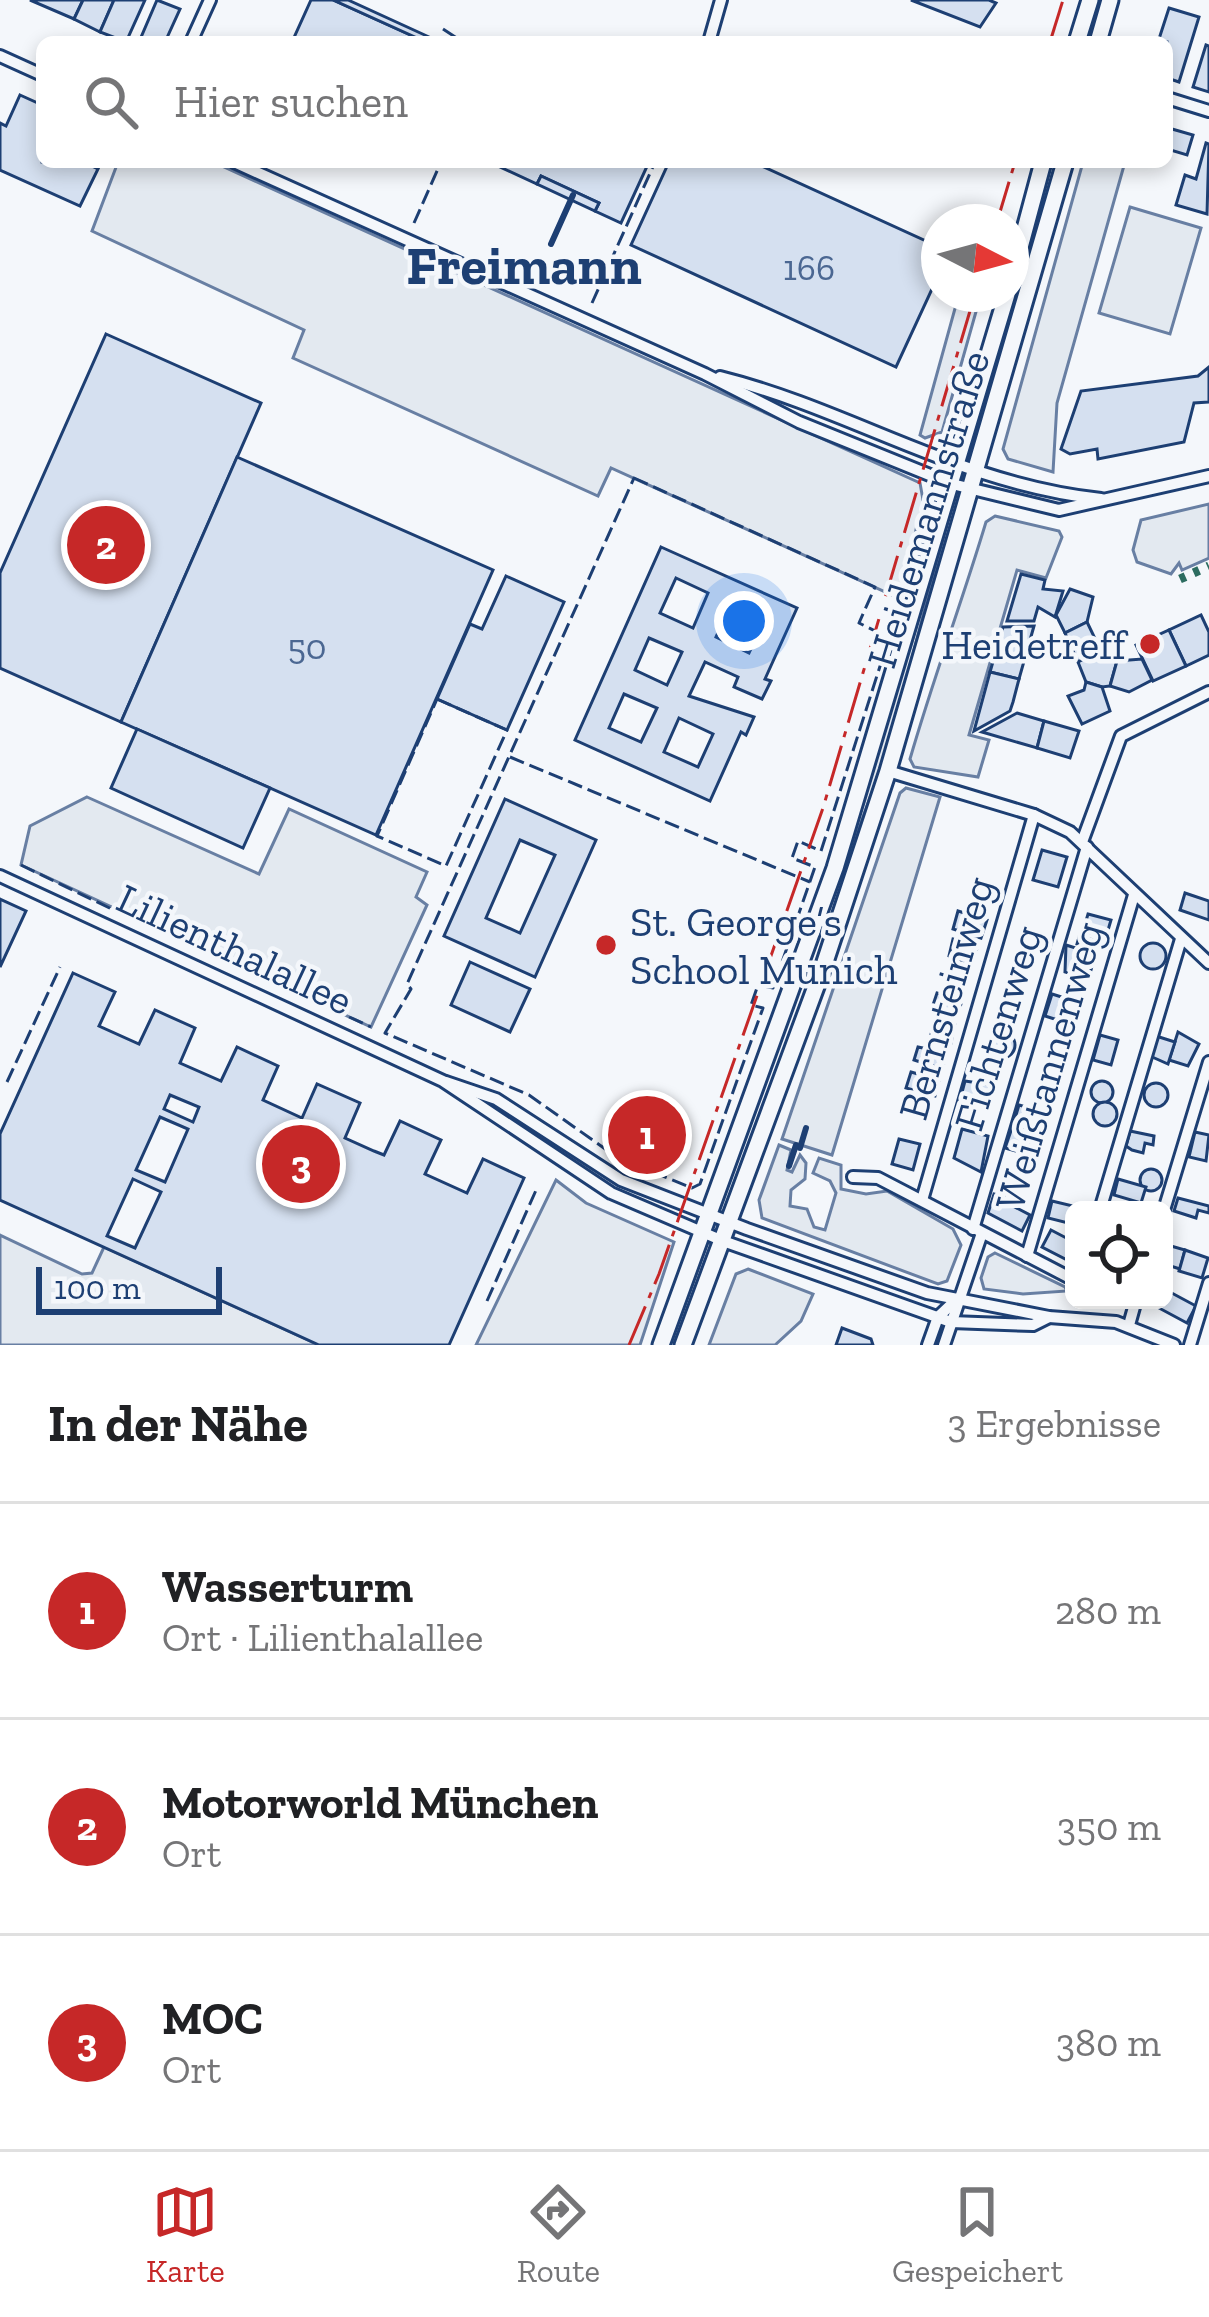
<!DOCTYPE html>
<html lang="de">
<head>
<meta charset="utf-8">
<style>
  :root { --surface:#fff; --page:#f6f6f6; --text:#202124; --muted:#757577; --line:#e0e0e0; --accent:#c62828 }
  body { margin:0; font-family:"Zilla Slab",serif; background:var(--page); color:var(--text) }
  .controls { position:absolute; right:36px; bottom:36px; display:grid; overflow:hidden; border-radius:18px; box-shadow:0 6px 18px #0003 }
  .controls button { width:108px; height:108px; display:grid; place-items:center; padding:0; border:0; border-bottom:3px solid var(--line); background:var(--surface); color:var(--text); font:60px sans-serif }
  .compass { position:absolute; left:921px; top:204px; width:108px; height:108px; border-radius:50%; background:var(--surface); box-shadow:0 6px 18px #0003; rotate:96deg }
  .scale { position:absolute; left:36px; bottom:30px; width:186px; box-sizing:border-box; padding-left:12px; border:6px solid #1d3f73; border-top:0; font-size:33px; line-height:42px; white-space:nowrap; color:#1d3f73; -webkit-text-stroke:9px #f4f7fb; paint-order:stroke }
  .you { position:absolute; left:744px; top:621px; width:42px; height:42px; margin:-30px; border:9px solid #fff; border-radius:50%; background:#1a73e8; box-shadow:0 0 0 18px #1a73e833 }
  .badge { display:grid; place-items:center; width:78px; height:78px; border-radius:50%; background:var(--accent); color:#fff; font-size:39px; font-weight:700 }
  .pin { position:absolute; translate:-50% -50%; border:6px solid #fff; box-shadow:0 3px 12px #0006 }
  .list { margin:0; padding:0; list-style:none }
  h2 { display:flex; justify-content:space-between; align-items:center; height:156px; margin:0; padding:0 48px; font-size:51px }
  h2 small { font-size:39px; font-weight:400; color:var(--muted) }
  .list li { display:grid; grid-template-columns:78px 1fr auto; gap:36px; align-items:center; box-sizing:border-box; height:216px; padding:0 48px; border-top:3px solid var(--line) }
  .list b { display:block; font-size:45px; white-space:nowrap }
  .list p { margin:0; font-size:39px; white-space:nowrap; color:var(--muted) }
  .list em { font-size:39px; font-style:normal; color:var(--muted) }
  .icon { flex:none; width:66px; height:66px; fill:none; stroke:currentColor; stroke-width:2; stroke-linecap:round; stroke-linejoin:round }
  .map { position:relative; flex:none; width:1209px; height:1345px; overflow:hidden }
  .search { position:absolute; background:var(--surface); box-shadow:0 6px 18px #0003; left:36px; right:36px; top:36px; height:132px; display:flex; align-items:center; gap:30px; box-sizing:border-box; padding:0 42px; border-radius:18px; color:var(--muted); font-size:45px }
  .sheet { height:804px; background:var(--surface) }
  nav { display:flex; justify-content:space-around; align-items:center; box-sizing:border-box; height:168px; border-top:3px solid var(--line); background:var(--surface); font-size:33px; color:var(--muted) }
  nav a { display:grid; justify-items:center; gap:6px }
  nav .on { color:var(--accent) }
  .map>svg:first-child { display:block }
  .green { fill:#e3e9f0; stroke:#687fa3; stroke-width:3 }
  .building { fill:#d5e0f0; stroke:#1d3f73; stroke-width:3; fill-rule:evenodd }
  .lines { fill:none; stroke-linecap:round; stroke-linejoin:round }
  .street-casing { stroke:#1d3f73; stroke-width:16 }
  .secondary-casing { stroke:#1d3f73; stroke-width:21 }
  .street { stroke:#f4f7fb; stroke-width:10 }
  .secondary { stroke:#f4f7fb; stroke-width:15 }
  .hedge { stroke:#2c6c60; stroke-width:9; stroke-dasharray:6 9; stroke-linecap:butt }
  .fence { stroke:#1d3f73; stroke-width:3; stroke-dasharray:15 6; stroke-linecap:butt }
  .wall { stroke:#1d3f73; stroke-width:6 }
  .power { stroke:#c62828; stroke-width:3; stroke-dasharray:42 9 6 9; stroke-linecap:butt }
  .poi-dot { fill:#c62828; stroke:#f4f7fb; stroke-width:4.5 }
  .labels { text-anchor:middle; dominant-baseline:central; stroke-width:9; stroke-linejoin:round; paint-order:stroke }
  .number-label { font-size:36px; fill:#4b6792 }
  .street-label { font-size:42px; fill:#1d3f73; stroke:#f4f7fb }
  .poi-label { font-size:42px; fill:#1d3f73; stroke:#f4f7fb; text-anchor:end }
  .district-label { font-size:54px; font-weight:bold; fill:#1d3f73; stroke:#f4f7fb }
</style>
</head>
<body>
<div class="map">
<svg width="1209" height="1345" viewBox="0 0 1209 1345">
  <rect width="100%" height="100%" fill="#f4f7fb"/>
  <g class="green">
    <path d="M118,162h95l707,321 5,28 -8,14 -16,74 -290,-131 -13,28 -305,-138 11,-28 -212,-99z"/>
    <path d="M1083,162h42l-68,241 -4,69 -45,-13 -5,-10z"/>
    <path d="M1130,207l71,21 -31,106 -71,-21z"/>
    <path d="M959,294h22l-39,138 -17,6 -5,-3z"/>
    <path d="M1209,504v54l-27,12 -3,-7 -8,11 -34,-12 -4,-12 8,-30z"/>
    <path d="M950,512l-59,227 -43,120 -3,-3z"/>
    <path d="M995,516l64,15 3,6 -16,41 -29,-8 -48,165 20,5 -11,37 -64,-10 -4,-8c23,-80 52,-157 76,-237z"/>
    <path d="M906,788l34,9 -108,358 -50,-16 118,-346z"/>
    <path d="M87,797l172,77 30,-65 138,63 -11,25 11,8 -56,122 -350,-162 9,-39z"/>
    <path d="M779,1145l12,5 -4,20 5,2 8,-17 6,8 -1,16 -14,11 -1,16 17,3 7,18 11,3 11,-37 -6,-12 -17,-8 6,-15 22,7v24l25,5 21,-3 66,38 8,16 -14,36 -9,3 -176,-66 -3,-18z"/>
    <path d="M556,1180l30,23 88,39 -34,103h-164z"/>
    <path d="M0,1235l82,39 10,-1 12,-26 215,98h-319z"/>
    <path d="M995,1253l70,34 2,4 -44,3 -39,-5 -3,-11 7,-21z"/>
    <path d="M748,1269l65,25 -12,27 -26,24h-66l27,-71z"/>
  </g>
  <g class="building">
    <path d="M30,0h53l-9,19z"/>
    <path d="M83,0h31l-14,32 -26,-13z"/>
    <path d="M114,0h31l-19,42 -26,-10z"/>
    <path d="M157,0l23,9 -15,33h-26z"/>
    <path d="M311,0h22l93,42h-134z"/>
    <path d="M333,0h15l92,42h-14z"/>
    <path d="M911,0h78l7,3 -16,24z"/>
    <path d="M1169,8l30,9 -20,65 -12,-4v-36h-9z"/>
    <path d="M1206,45l3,1v46l-16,-5z"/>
    <path d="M20,95l22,10v57h41l15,7 -18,37 -80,-36v-47l6,3z"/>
    <path d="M1172,129l21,6 -6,20 -20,-6z"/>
    <path d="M1206,143l3,1 -2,70 -31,-9 9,-30 11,4z"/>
    <path d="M489,162h160l-28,61 -26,-12 4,-8 -58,-27 -4,8z"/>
    <path d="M669,162h84l186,85v27l-43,93 -265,-122z"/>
    <path d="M541,176l58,27 -4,8 -58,-27z"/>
    <path d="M106,334l155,69 -140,319 -121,-54v-95z"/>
    <path d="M1209,367v35l-15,1 -10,39 -86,17 -1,-10 -27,5 -9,-5 20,-58 117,-15z"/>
    <path d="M237,457l256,113 -117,265 -255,-113z"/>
    <path d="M661,547l136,61 -32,71 6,2 -9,18 -28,-12 4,-10 -33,-15 -16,34 65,21 -8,18 -5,-3 -31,69 -135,-61zM676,578l32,15 -15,35 -33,-15zM731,603l34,15 -16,35 -33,-16zM649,638l33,14 -15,33 -32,-15zM624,694l33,14 -16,34 -32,-14zM679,718l34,16 -15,33 -34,-15z"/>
    <path d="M1021,574l24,6 -2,9 20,2 -8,26 -17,-10 -4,14h-27z"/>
    <path d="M506,576l58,26 -57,128 -70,-31 33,-75 12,5z"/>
    <path d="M1070,589l23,8 -6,25 -22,11 -9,-18z"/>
    <path d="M1201,615l8,17v23l-23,11 -17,-36z"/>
    <path d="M1087,622l14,29 -23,11 -13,-29z"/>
    <path d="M1034,626l-15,53 -29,-7 13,-45z"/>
    <path d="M1169,630l17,36 -33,15 -17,-36z"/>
    <path d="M1101,651l16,10 -7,25 -8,1 -16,-5 -8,-20z"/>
    <path d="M1142,659l10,21 -23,12 -19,-6 7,-25z"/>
    <path d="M990,672l29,7 -6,23 -3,9 -36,20z"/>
    <path d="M1086,682l16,5 8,24 -28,13 -14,-28 16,-6z"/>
    <path d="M1017,713l27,8 -7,27 -55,-16z"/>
    <path d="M1044,721l35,10 -9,27 -33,-10z"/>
    <path d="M137,729l133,59 -27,60 -132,-60z"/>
    <path d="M505,799l91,41 -61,137 -91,-41zM520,840l35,15 -35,78 -34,-15z"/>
    <path d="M1042,850l25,7 -9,30 -25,-7z"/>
    <path d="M1185,893l24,8v19l-29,-10z"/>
    <path d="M0,899l26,12 -26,56z"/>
    <path d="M958,911l29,9 -6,18 -28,-9z"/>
    <path d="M1088,914l23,6 -5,17 -23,-6z"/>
    <path d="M1079,937l20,4 -8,29 -14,-3 6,-21 -6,-2z"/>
    <path d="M953,939l25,7 -9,21 -20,-11z"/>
    <circle cx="1153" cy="956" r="13"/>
    <path d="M1066,945l16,5 -7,25 -10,-3z"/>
    <path d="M470,962l60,27 -20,43 -59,-27z"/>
    <path d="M73,973l42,19 -16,34 40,18 16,-34 40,18 -15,35 41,18 16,-34 41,19 -15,34 39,18 15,-34 43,19 -15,35 29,13 10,4 16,-34 41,19 -16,34 42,19 16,-34 41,19 -75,167h-130l-319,-145v-66zM170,1095l29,12 -6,15 -29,-13zM160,1117l28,12 -23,53 -29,-12zM133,1179l28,13 -26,56 -28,-12z"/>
    <path d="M937,993l25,7 -4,15 -26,-7z"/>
    <path d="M1052,994l16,5 -7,22 -16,-5z"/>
    <path d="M934,1021l21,4 -4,18 -21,-4z"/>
    <path d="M1178,1032l21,12 -11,22 -19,-6z"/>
    <circle cx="1002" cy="1045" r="13"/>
    <path d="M1100,1035l18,5 -7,25 -18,-5z"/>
    <path d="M1156,1036l19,6 -7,22 -18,-8z"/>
    <path d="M918,1047l29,6 -5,16 -28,-9z"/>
    <path d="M911,1072l28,8 -4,16 -29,-8z"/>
    <path d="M965,1081l27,4 -5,18 -26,-7z"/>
    <circle cx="1102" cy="1092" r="11"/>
    <circle cx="1156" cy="1095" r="12"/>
    <circle cx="1105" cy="1114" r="12"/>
    <path d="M1019,1105l25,7 -6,19 -25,-6z"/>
    <path d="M642,1120l19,9 -9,20 -19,-9z"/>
    <path d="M1013,1125l20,6 -5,16 7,2 -2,7 -28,-8z"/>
    <path d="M962,1129l26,7 -7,36 -27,-14z"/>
    <path d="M1130,1131l24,5 -1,9 -8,-2 -2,10 -11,-3 -6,-4z"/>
    <path d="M1195,1132l14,3 -3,26 -17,-4z"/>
    <path d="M899,1139l21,5 -7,26 -21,-6z"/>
    <circle cx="1151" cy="1180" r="11"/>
    <path d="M1118,1179l28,8 -5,16 -27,-8z"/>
    <path d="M994,1194l19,5 -2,6 19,10 -8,16 -34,-18z"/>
    <path d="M1178,1198l31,8v7l-11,-3 -2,8 -22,-7z"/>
    <path d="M1052,1201l21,5 -5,17 -20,-5z"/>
    <path d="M1051,1230l23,12 -3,20 -29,-15z"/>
    <path d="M1164,1244l21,6 -5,19 -16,-5z"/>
    <path d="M1185,1250l23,8 -6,20 -23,-7z"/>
    <path d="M1168,1291l28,15 -9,17 -28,-15z"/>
    <path d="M842,1328l29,11 2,6h-37z"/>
  </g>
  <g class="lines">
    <g class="street-casing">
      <g id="street">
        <path d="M191,42l19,-42"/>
        <path d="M709,42l12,-42"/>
        <path d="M0,56l42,19"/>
        <path d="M1167,98l42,13"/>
        <path d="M234,162l471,212 94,48 153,62 107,26 150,-34"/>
        <path d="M720,377c132,33 239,107 381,122"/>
        <path d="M888,771l146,44 36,17 139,131"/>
        <path d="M1082,842l39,-106 88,-44"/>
        <path d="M0,876l443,205 168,112 112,48 228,81 82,3 16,-8"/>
        <path d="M446,1082l50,17 125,81 126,49 180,64 122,24 67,5 58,23"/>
        <path d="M853,1177l25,1 196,102"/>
        <path d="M922,1200l112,-385"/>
        <path d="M1100,1210l81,-271"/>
        <path d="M1164,1210l45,-148"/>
        <path d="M973,1229l114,-382"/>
        <path d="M1027,1256l107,-361"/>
        <path d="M1129,1325l7,-25"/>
        <path d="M928,1345l10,-28 18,-17"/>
        <path d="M944,1345l38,-112"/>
        <path d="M1190,1345l19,-62"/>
      </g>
    </g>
    <g class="secondary-casing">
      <g id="secondary">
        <path d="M1077,42l13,-42"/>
        <path d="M1098,42l12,-42"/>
        <path d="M1011,281l32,-119"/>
        <path d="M661,1345l174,-477 172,-574"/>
        <path d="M683,1345l141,-380 64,-194 177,-609"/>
      </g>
    </g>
    <use href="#street" class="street"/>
    <use href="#secondary" class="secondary"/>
    <path class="hedge" d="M1180,579l29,-13"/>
    <g class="fence">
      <path d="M443,29l20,13"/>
      <path d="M414,223l27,-61"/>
      <path d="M592,303l63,-141"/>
      <path d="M634,478l241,109 -16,36 30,15 -68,213 -23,-10 -6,17 23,9 -42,121 -15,-3 -7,20 12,3 -63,176 -8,4 -74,-30 -89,-63 -144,-62 26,-44 -4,-5z"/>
      <path d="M437,699l70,31 -61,136 -69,-30z"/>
      <path d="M510,757l300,125"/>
      <path d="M21,865l107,52"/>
      <path d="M139,921l232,106"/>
      <path d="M7,1082l53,-115"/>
      <path d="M487,1301l50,-113"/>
    </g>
    <g class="wall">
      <path d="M551,244l22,-49"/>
      <path d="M800,1148l6,-20"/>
      <path d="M789,1166l7,-21"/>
    </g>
    <g class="power">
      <path d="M1050,42l13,-42"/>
      <path d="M997,222l18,-60"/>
      <path d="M629,1345l30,-71 164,-466 152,-514"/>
    </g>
  </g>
  <g class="poi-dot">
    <circle cx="1150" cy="644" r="12"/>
    <circle cx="606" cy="945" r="12"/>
  </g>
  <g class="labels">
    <g class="number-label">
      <text x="809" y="267">166</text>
      <text x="307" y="646">50</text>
    </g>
    <g class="street-label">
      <text transform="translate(928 509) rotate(-73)">Heidemannstraße</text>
      <text transform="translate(235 949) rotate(25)">Lilienthalallee</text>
      <text transform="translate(946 998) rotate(-74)">Bernsteinweg</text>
      <text transform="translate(998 1028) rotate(-73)">Fichtenweg</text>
      <text transform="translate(1049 1066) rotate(-74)">Weißtannenweg</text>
    </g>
    <g class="poi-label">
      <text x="1126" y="644">Heidetreff</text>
      <text x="630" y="921" text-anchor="start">St. George’s<tspan x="630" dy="48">School Munich</tspan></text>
    </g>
    <g class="district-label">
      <text x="524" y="265">Freimann</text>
    </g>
  </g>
</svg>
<div class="controls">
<button><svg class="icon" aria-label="locate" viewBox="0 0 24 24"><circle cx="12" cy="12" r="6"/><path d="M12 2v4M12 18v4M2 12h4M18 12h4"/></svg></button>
</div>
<svg class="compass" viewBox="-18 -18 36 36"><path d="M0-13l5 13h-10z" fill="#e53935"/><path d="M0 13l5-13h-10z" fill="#757577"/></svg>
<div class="scale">100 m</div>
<div class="you"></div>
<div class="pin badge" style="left:647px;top:1135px">1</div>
<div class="pin badge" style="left:106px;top:545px">2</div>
<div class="pin badge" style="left:301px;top:1164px">3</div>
<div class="search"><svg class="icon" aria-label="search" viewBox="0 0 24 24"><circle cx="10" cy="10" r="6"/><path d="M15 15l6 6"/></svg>Hier suchen</div>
</div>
<section class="sheet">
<h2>In der Nähe<small>3 Ergebnisse</small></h2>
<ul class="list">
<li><span class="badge">1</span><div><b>Wasserturm</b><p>Ort · Lilienthalallee</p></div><em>280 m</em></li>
<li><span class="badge">2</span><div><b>Motorworld München</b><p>Ort</p></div><em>350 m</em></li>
<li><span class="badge">3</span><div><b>MOC</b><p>Ort</p></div><em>380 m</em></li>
</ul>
</section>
<nav>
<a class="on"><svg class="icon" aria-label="map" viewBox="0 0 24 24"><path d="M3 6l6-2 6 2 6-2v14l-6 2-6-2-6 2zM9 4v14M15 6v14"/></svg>Karte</a>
<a><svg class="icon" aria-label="directions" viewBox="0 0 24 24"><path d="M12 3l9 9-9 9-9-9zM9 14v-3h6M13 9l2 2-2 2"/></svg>Route</a>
<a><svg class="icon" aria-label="saved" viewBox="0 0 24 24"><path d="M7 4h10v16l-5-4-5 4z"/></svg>Gespeichert</a>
</nav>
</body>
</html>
